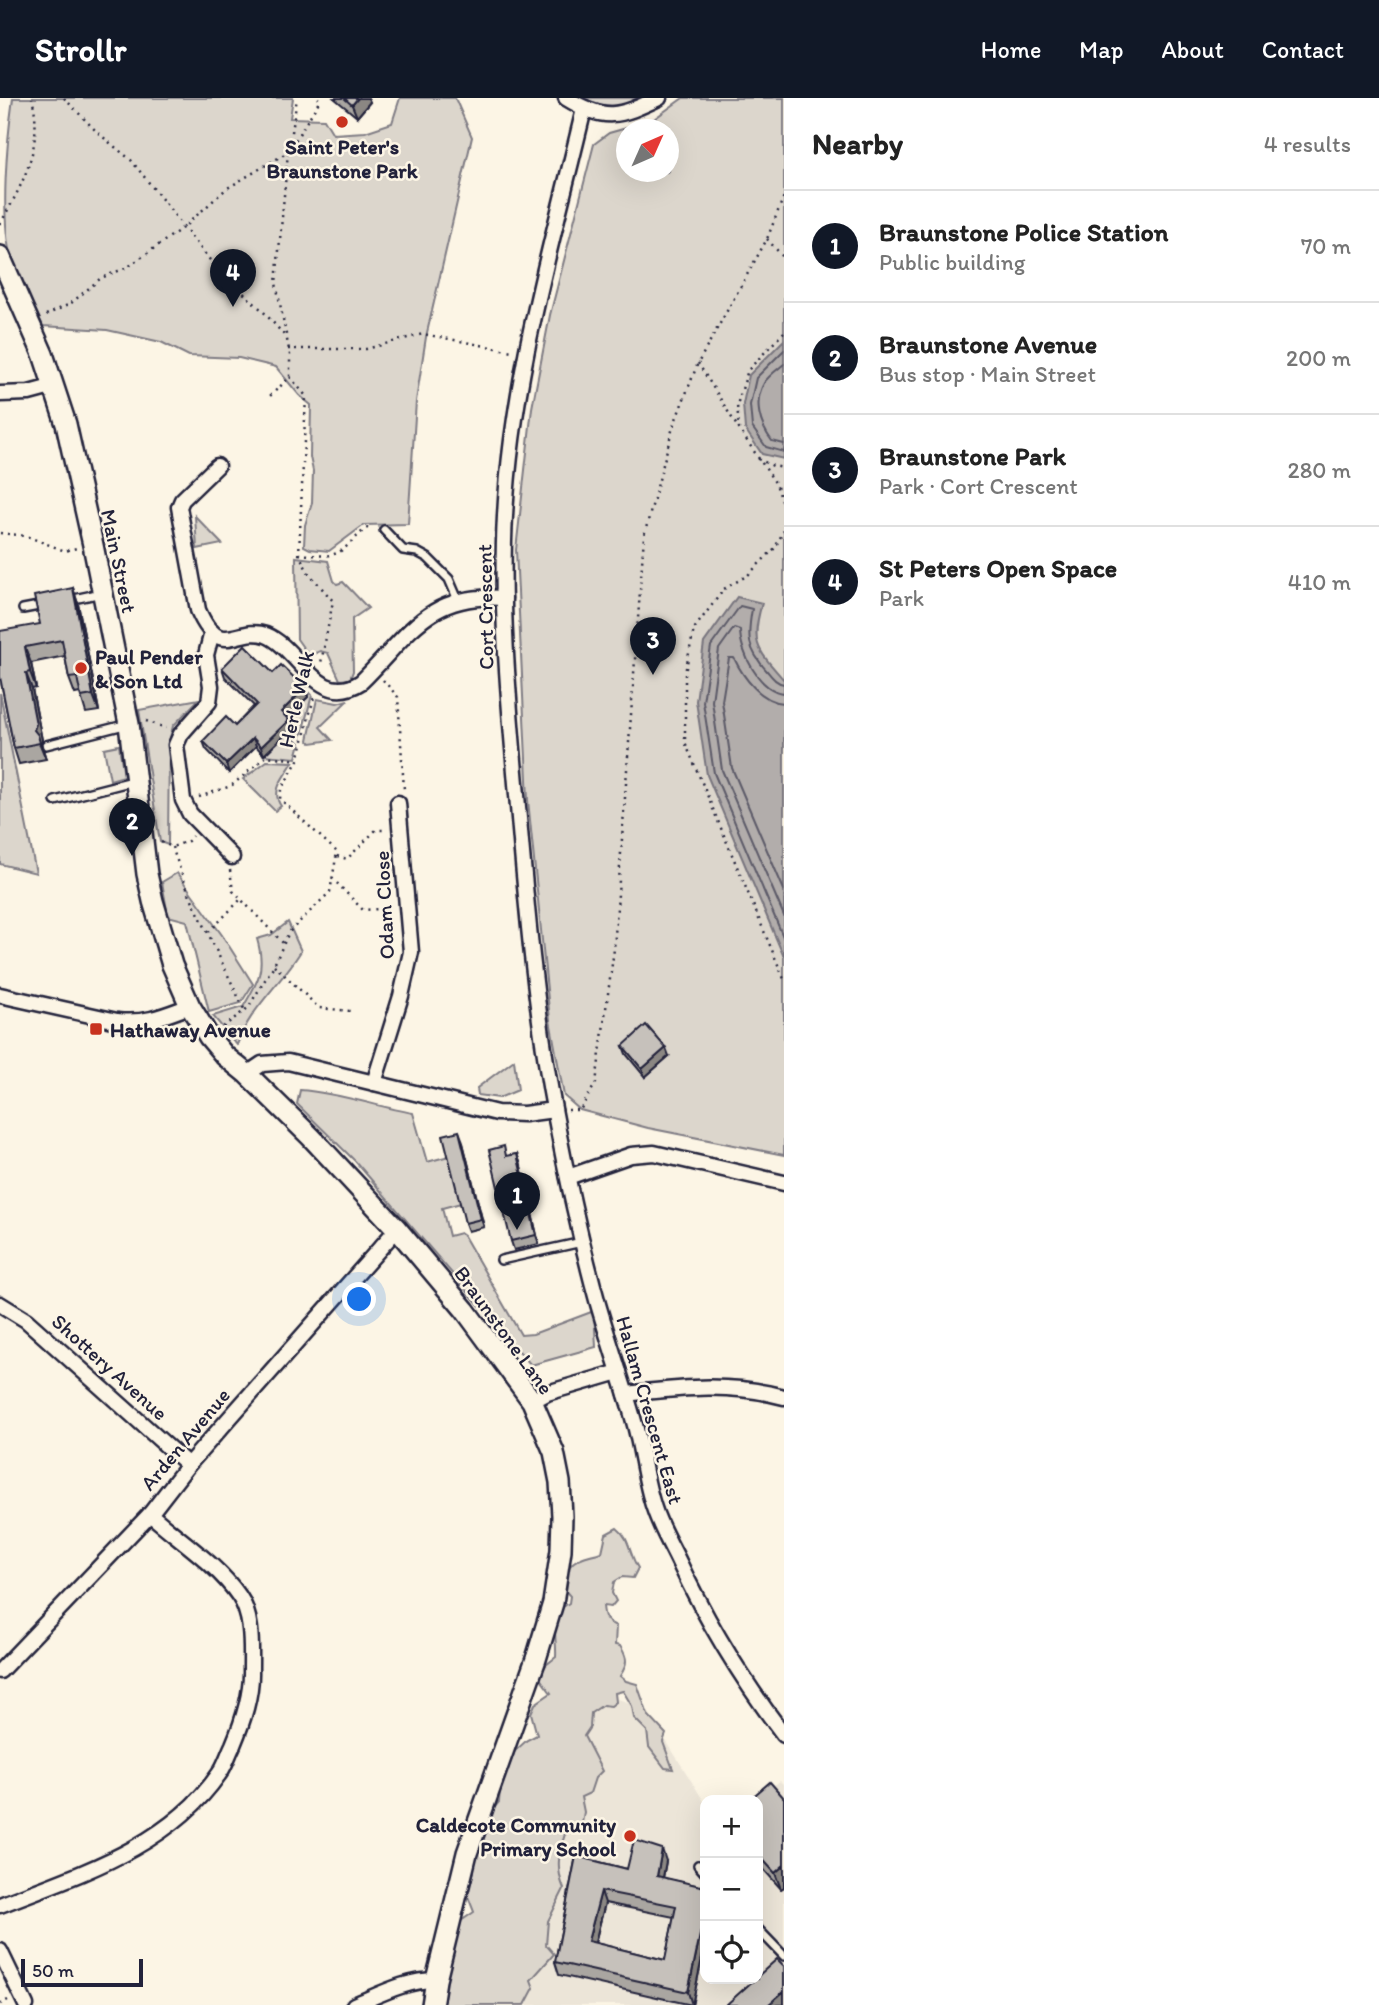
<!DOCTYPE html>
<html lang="en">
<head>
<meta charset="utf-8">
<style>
  :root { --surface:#fff; --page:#f6f6f6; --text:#222; --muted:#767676; --line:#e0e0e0; --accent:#111827 }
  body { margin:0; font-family:Itim,sans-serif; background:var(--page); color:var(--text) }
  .controls { position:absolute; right:21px; bottom:21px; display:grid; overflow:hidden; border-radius:14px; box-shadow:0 7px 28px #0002 }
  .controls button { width:63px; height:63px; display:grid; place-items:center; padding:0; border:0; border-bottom:2px solid var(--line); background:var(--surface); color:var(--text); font:35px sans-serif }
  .compass { position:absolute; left:616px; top:21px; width:63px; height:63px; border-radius:50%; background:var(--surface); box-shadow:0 7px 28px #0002; rotate:45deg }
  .scale { position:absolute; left:21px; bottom:18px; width:122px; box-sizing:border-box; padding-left:7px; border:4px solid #22223b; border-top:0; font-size:19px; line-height:24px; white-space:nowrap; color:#22223b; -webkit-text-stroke:5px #fcf5e5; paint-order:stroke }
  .you { position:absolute; left:360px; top:1202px; width:24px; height:24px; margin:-18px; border:5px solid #fff; border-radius:50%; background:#1a73e8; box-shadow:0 0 0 10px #1a73e833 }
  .badge { display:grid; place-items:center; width:46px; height:46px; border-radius:50%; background:var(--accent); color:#fff; font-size:23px; font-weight:700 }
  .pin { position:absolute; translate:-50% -58px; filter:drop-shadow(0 2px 4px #0008) }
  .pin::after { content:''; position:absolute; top:37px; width:24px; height:21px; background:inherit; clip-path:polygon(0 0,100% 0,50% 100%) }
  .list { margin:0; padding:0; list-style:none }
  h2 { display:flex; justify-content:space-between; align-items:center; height:91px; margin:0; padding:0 28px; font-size:30px }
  h2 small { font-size:23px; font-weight:400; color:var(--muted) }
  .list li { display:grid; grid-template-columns:46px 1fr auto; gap:21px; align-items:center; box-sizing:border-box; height:112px; padding:0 28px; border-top:2px solid var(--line) }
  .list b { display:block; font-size:26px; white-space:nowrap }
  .list p { margin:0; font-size:23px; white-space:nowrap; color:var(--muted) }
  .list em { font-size:23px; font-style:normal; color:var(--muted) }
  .icon { flex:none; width:38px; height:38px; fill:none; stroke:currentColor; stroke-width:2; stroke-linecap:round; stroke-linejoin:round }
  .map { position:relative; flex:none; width:784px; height:1907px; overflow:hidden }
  header { display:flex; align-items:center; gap:42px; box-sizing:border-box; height:98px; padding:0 35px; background:var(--accent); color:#fff }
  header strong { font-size:33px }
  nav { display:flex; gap:38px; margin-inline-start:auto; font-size:24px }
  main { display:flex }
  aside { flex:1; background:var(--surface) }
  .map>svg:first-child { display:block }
  .built { fill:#ece5d8 }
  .green { fill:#dcd6cc; stroke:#7f7c84; stroke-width:2; fill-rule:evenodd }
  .water { fill:#b2adab; stroke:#78757e; stroke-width:2 }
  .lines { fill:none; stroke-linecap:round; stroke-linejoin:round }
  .shore { stroke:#5c5a68; stroke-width:2 }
  .lane-casing { stroke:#22223b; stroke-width:12 }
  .street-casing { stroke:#22223b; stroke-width:19 }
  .secondary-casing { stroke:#22223b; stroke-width:24 }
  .path { stroke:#22223b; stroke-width:2.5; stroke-dasharray:2 5; stroke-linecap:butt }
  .lane { stroke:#fcf5e5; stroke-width:7 }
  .street { stroke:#fcf5e5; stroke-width:14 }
  .secondary { stroke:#fcf5e5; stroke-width:19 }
  .wall { fill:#aaa6a1; stroke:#22223b; stroke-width:2; fill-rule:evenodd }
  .shaded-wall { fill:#8b8783; stroke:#22223b; stroke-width:2 }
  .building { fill:#c6c1bb; stroke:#22223b; stroke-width:2; fill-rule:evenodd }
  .poi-dot { fill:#c8321e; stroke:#fcf5e5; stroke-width:2.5 }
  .labels { text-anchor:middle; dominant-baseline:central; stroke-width:5; stroke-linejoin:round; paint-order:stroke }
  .poi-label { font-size:21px; font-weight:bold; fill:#22223b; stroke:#fcf5e5; text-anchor:start }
  .street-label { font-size:21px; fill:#22223b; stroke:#fcf5e5 }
</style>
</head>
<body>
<header>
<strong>Strollr</strong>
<nav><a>Home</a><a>Map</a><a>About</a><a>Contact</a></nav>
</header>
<main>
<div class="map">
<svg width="784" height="1907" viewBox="0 0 784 1907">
  <rect width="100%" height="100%" fill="#fcf5e5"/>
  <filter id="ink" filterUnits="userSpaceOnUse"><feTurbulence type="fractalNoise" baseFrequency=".0143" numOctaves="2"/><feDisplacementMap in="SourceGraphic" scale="14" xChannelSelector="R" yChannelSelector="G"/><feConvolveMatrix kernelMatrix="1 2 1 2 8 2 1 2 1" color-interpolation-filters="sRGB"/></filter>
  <g filter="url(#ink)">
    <path class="built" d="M593,1594l52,15 60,96v176h53v-179h-5l27,-19 4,4v220h-273z"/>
    <g class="green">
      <path d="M13,0h280l-3,20 34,1 9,15 32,-2 27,-9 8,-25h55l17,39 -46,200 -10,64 -8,123 -44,1 -35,26 -19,-2 -6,-3 1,-21 7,-22 1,-32 -3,-14 1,-52 -12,-10 -23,-28 -37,-9 -50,-2 -28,-14 -54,-12 -64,-4c-10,-22 -23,-45 -32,-68 -11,-41 -4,-117 2,-160z"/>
      <path d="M583,0h65c-19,11 -46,10 -65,0z"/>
      <path d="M683,0h101v1057l-136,-27 -68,-18 -16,-14 -14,-76 -22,-220 -12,-250 16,-142 18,-93 44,-171 15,-11 42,-12zM626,32h42v42h-42z"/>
      <path d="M195,418l27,28 -25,5z"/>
      <path d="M296,459l32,4 6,20 3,3 6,-2 25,26 -16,11 1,52 -3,8 -10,1 -12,-27 -8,-2 -11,5 -12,-17z"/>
      <path d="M0,595l36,180 -36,-9z"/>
      <path d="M310,595l2,2 -11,42 -17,-17z"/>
      <path d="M199,601l-26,27 -4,16 -1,103 -8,-3 -21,-132z"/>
      <path d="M317,601l20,4 11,-3 -28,27 12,13 -21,3 -3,-3z"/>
      <path d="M288,634l12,11 -4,15 -32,-3z"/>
      <path d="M119,647l5,31 -14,4 -6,-32z"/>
      <path d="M267,663l26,1c-8,14 -23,28 -12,44l-6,5 -32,-32z"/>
      <path d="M177,775l45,62 31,49 -12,19 -32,9 -22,-91 -19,-5 -6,-34z"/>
      <path d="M288,824l13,29c-20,33 -51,57 -64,94l-24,-29 30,-9c15,-25 23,-38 14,-68l14,-4z"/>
      <path d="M514,962l4,30 -19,8 -21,-3 -1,-7z"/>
      <path d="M300,992c39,3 75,16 113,23l14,49 22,-6 12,47 -19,5 7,28 11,-3 4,3 57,99 12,-1 61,-23 2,36 -65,18 -176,-204 -58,-57z"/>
      <path d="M617,1430c13,10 12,26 21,40l-5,10 -11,-1 -8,5 -2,11 4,8 -5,6 -8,-1c1,11 2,15 13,20l-1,19 5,1c8,12 8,18 0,30l6,5 11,3 11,31 18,19 -3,8 10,27 -8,-1 -16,-21 -2,-16 -13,-13 -2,-12 -9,-15 -8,2 1,9 -5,4 -8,-1 -12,8 -1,14 -6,9 18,35 -7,7 -5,15 -9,4 3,15 -3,16 -16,6c-7,21 -9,35 -1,55l-16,32 -2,24 8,9 -23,26 3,8 -9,17h-81l-3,-17 15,-57 5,-10 13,-9 -7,-18 7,-22 -2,-17 15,-39 12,-14 1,-13 15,-38 12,-11 10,-5 -6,-22 4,-9 16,-11 -12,-16 7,-12 10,-8c1,-16 -4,-31 1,-46l12,-8 1,-7 -7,-8c3,-28 14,-30 39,-36l4,-18z"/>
    </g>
    <g class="water">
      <path d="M784,242v119l-22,-5 -17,-25 -2,-25 6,-29z"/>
      <path d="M737,499l25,6c-12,41 -5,46 22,77v277l-77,-182 -11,-74 8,-58z"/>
    </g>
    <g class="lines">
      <g class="shore">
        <path d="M784,252l-28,28 -6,27 2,22 14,20 18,5"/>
        <path d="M784,266c-6,5 -16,12 -20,19 -11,20 -4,42 8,58l12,3"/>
        <path d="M784,586c-8,-1 -12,-7 -17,-13 -20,-22 -20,-34 -15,-62l-12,-3 -29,40 -8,56 11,71 70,166"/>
        <path d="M784,595c-25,-2 -44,-41 -44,-63l-6,-2 -15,21 -7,52 10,69 62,146"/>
        <path d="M784,605c-23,-1 -41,-26 -50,-45h-5l-7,43 10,67 52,122"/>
      </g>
      <g class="lane-casing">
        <g id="lane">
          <path d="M384,432l19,20 14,2 11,6 21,21 9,21"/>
          <path d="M69,502l33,-7"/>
          <path d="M23,511l21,-4"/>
          <path d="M46,647l82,-21"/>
          <path d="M55,703l78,-20"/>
          <path d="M501,1162l81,-18"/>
          <path d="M698,1767l7,8"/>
          <path d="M758,1831l26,27"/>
        </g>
      </g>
      <g class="street-casing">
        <g id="street">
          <path d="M566,0c39,24 53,19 93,0"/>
          <path d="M584,11c-32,135 -72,268 -79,407 -5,93 4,187 12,279 9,106 18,214 38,319 12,64 26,128 43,190 11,38 24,76 35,114 9,29 11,61 21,90 6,19 17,37 25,54 29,62 64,119 105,173"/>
          <path d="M0,296l29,-1 26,-7"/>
          <path d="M217,368l-35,34 -3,7 19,103c22,51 39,15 68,25 33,13 52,75 95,47 48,-47 67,-90 143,-84"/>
          <path d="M212,534l-6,23 5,31 -2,16 -28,32 -5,11 7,55 7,14 42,43"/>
          <path d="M0,897l117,26c29,3 46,-5 73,-15"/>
          <path d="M247,976l15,-10 26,-2 209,51 27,1 30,-4"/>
          <path d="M374,985l27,-87 10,-44 -13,-149"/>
          <path d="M568,1079l63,-22 23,-2 130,30"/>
          <path d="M0,1206l26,16 162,145"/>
          <path d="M626,1296c56,-6 102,-12 158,3"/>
          <path d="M532,1303l15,-8 72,-21"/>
          <path d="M0,1573l150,-157 38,-49 209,-236"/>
          <path d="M0,1807c79,-31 169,-58 219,-131 6,-8 9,-19 14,-29 10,-24 19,-50 18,-76 0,-23 2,-53 -12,-73 -22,-32 -60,-56 -89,-82"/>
          <path d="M0,1853l26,54"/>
          <path d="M354,1907c27,-11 52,-25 82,-25"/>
        </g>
      </g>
      <g class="secondary-casing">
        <path id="secondary" d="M0,158l43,98 23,70 27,121 36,179 18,150 6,27 19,64 18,41 19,31 16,19 22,18 64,63 86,92 68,81 67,91 22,51 6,30 2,34 -1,34 -8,53 -17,56 -69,194 -31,127 -4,25"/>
      </g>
      <g class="path">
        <path d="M64,0l34,35 33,27 86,109 45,41 22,25"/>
        <path d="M290,48l7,-48"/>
        <path d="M288,54l32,-52 -2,-2"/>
        <path d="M0,126c23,-40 44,-79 32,-126"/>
        <path d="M767,141l17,19"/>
        <path d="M46,217l24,-11 31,-26 27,-11 57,-41 41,-37 62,-37 -12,131 14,72v22l-20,19"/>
        <path d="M784,234l-36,38 -11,35 2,24 37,55 8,23"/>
        <path d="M288,251h78l57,-15 89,17"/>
        <path d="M698,265l39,63"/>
        <path d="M290,279l16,19 -7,158 9,18 25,29 -12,62"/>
        <path d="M758,361l15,7 11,2"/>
        <path d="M784,432l-9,18 -27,27 -24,14 -30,40 -9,44v69l99,237"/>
        <path d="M0,435l26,3 39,15 12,-3"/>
        <path d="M299,456c42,4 37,2 67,-26l6,1"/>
        <path d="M383,582l15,17 6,93"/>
        <path d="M146,623l20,7"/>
        <path d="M199,699l32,-11 36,-30 31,4"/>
        <path d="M161,744l11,5 16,-6 4,-5"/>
        <path d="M172,749l16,44 57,120"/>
        <path d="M337,758l10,3 29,-29h9"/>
        <path d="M230,772l3,21 51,53"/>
        <path d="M332,780l31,32 17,-1"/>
        <path d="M209,834l32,-33"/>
        <path d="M274,867l45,43 32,3"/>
        <path d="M223,929l25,-19 26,-43 15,-33 41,-40 7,-40 -57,-53 1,-9 17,-30 16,-63"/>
        <path d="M568,1012h12l16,-27 18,-134 30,-413 29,-109 25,-64 69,-124 17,-43"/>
        <path d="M0,1906l8,-4"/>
      </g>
      <use href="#lane" class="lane"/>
      <use href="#street" class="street"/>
      <use href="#secondary" class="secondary"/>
    </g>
    <g class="wall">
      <path d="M334,0h34l2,4 -13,15z"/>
      <path d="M73,490l5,16 21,107 -13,2 -6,-20 -5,1 -6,-16 -4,-22 -34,7 5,25 -4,1 10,51 -1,3 5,16 -27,5 -5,-16 -14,-71 40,-53z"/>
      <path d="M222,570l51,5 32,15 3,9 -21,20 2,3 3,8 -28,27 -8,-9 -27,27 -23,-24 -3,-8 32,-15 19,-20 -29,-29z"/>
      <path d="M623,948l46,10 -24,21 -19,-23z"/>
      <path d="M462,1041l22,88 -16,4 -3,-8z"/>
      <path d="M517,1056l3,8 19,82 -25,6 -3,-9 -4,-85z"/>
      <path d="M784,1700v89l-3,2 -23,-26v-63z"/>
      <path d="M576,1758l51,13 39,-8 -3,17 42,9v57l-13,61 -133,-30 -4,-13zM605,1805l69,14 -9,43 -70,-17z"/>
    </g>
    <g class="shaded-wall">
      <path d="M358,0h10l2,4 -13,15 -5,-12z"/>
      <path d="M73,490l5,16 21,107 -6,-16z"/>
      <path d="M25,549l6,16 5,25 -6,-16z"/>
      <path d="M26,575l6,16 10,51 -1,3 5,16 -12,-29z"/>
      <path d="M305,590l3,9 -24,23 -3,-8z"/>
      <path d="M289,622l3,8 -28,27 -3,-8z"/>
      <path d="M253,640l3,8 -27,27 -3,-9z"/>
      <path d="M666,950l3,8 -24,21 -3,-8z"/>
      <path d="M459,1033l3,8 22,88 -3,-8z"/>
      <path d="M517,1056l3,8 19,82 -3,-9z"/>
      <path d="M662,1751l4,12 -5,27 -4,-12z"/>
      <path d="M784,1767v22l-3,2 -6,-16z"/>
      <path d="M601,1793l4,12 -13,51 -4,-13z"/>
      <path d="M705,1813v33l-13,61 -4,-13z"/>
      <path d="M784,1893v14h-16z"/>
    </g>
    <g class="building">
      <path d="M344,0h14l-6,7z"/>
      <path d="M73,490l20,107 -12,2 -4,-20 -8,1 -7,-38 -37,7 5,25 -4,1 10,51 -2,6 4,5 2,8 -26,5 -14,-71v-46l40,-7 -6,-28z"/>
      <path d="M245,547l28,28 8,-8 24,23 -24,24 8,8 -28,27 -8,-9 -27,26 -23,-23 23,-24 9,9 22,-22 -35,-36z"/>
      <path d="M646,927l20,23 -24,21 -19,-23z"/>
      <path d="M459,1033l22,88 -16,4 -22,-88z"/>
      <path d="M504,1048l2,10 11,-2 19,81 -25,6 -22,-91z"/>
      <path d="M770,1684l14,16v67l-9,8 -17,-19v-54h-9z"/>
      <path d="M634,1742l28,9 -5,27 48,11v24l-17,81 -133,-30 21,-106 51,13zM601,1793l75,15 -11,54 -77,-19z"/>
      <path d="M777,1861l7,7v25l-16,14h-42l29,-26h3v-3z"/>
    </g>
  </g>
  <g class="poi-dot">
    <circle cx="342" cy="24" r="7"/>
    <circle cx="81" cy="570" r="7"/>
    <rect x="89" y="924" width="14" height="14" rx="3.5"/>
    <circle cx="630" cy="1738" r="7"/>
  </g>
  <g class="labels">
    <g class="poi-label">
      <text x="342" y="48" text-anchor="middle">Saint Peter's<tspan x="342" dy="24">Braunstone Park</tspan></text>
      <text x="95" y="558">Paul Pender<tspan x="95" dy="24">&amp; Son Ltd</tspan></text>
      <text x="110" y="931">Hathaway Avenue</text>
      <text x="616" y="1726" text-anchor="end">Caldecote Community<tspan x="616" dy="24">Primary School</tspan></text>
    </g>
    <g class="street-label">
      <text transform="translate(119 463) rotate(78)">Main Street</text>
      <text transform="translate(485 509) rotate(-91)">Cort Crescent</text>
      <text transform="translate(296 601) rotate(-77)">Herle Walk</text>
      <text transform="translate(384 807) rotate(-93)">Odam Close</text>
      <text transform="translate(504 1232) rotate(54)">Braunstone Lane</text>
      <text transform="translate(110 1269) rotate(42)">Shottery Avenue</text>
      <text transform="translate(650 1312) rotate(74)">Hallam Crescent East</text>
      <text transform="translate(185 1341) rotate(-50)">Arden Avenue</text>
    </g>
  </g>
</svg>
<div class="controls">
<button>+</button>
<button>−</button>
<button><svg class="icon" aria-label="locate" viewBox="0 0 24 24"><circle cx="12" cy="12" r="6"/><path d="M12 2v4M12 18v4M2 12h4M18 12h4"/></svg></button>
</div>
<svg class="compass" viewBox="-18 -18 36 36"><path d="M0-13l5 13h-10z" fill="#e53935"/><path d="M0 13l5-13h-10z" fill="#767676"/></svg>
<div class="scale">50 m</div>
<div class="you"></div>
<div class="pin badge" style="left:517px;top:1132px">1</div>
<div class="pin badge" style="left:132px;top:758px">2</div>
<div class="pin badge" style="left:653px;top:577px">3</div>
<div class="pin badge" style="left:233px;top:209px">4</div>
</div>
<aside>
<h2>Nearby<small>4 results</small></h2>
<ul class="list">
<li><span class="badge">1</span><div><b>Braunstone Police Station</b><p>Public building</p></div><em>70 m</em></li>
<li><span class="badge">2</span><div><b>Braunstone Avenue</b><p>Bus stop · Main Street</p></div><em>200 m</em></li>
<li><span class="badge">3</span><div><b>Braunstone Park</b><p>Park · Cort Crescent</p></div><em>280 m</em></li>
<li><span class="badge">4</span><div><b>St Peters Open Space</b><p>Park</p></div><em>410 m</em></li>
</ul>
</aside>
</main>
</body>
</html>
